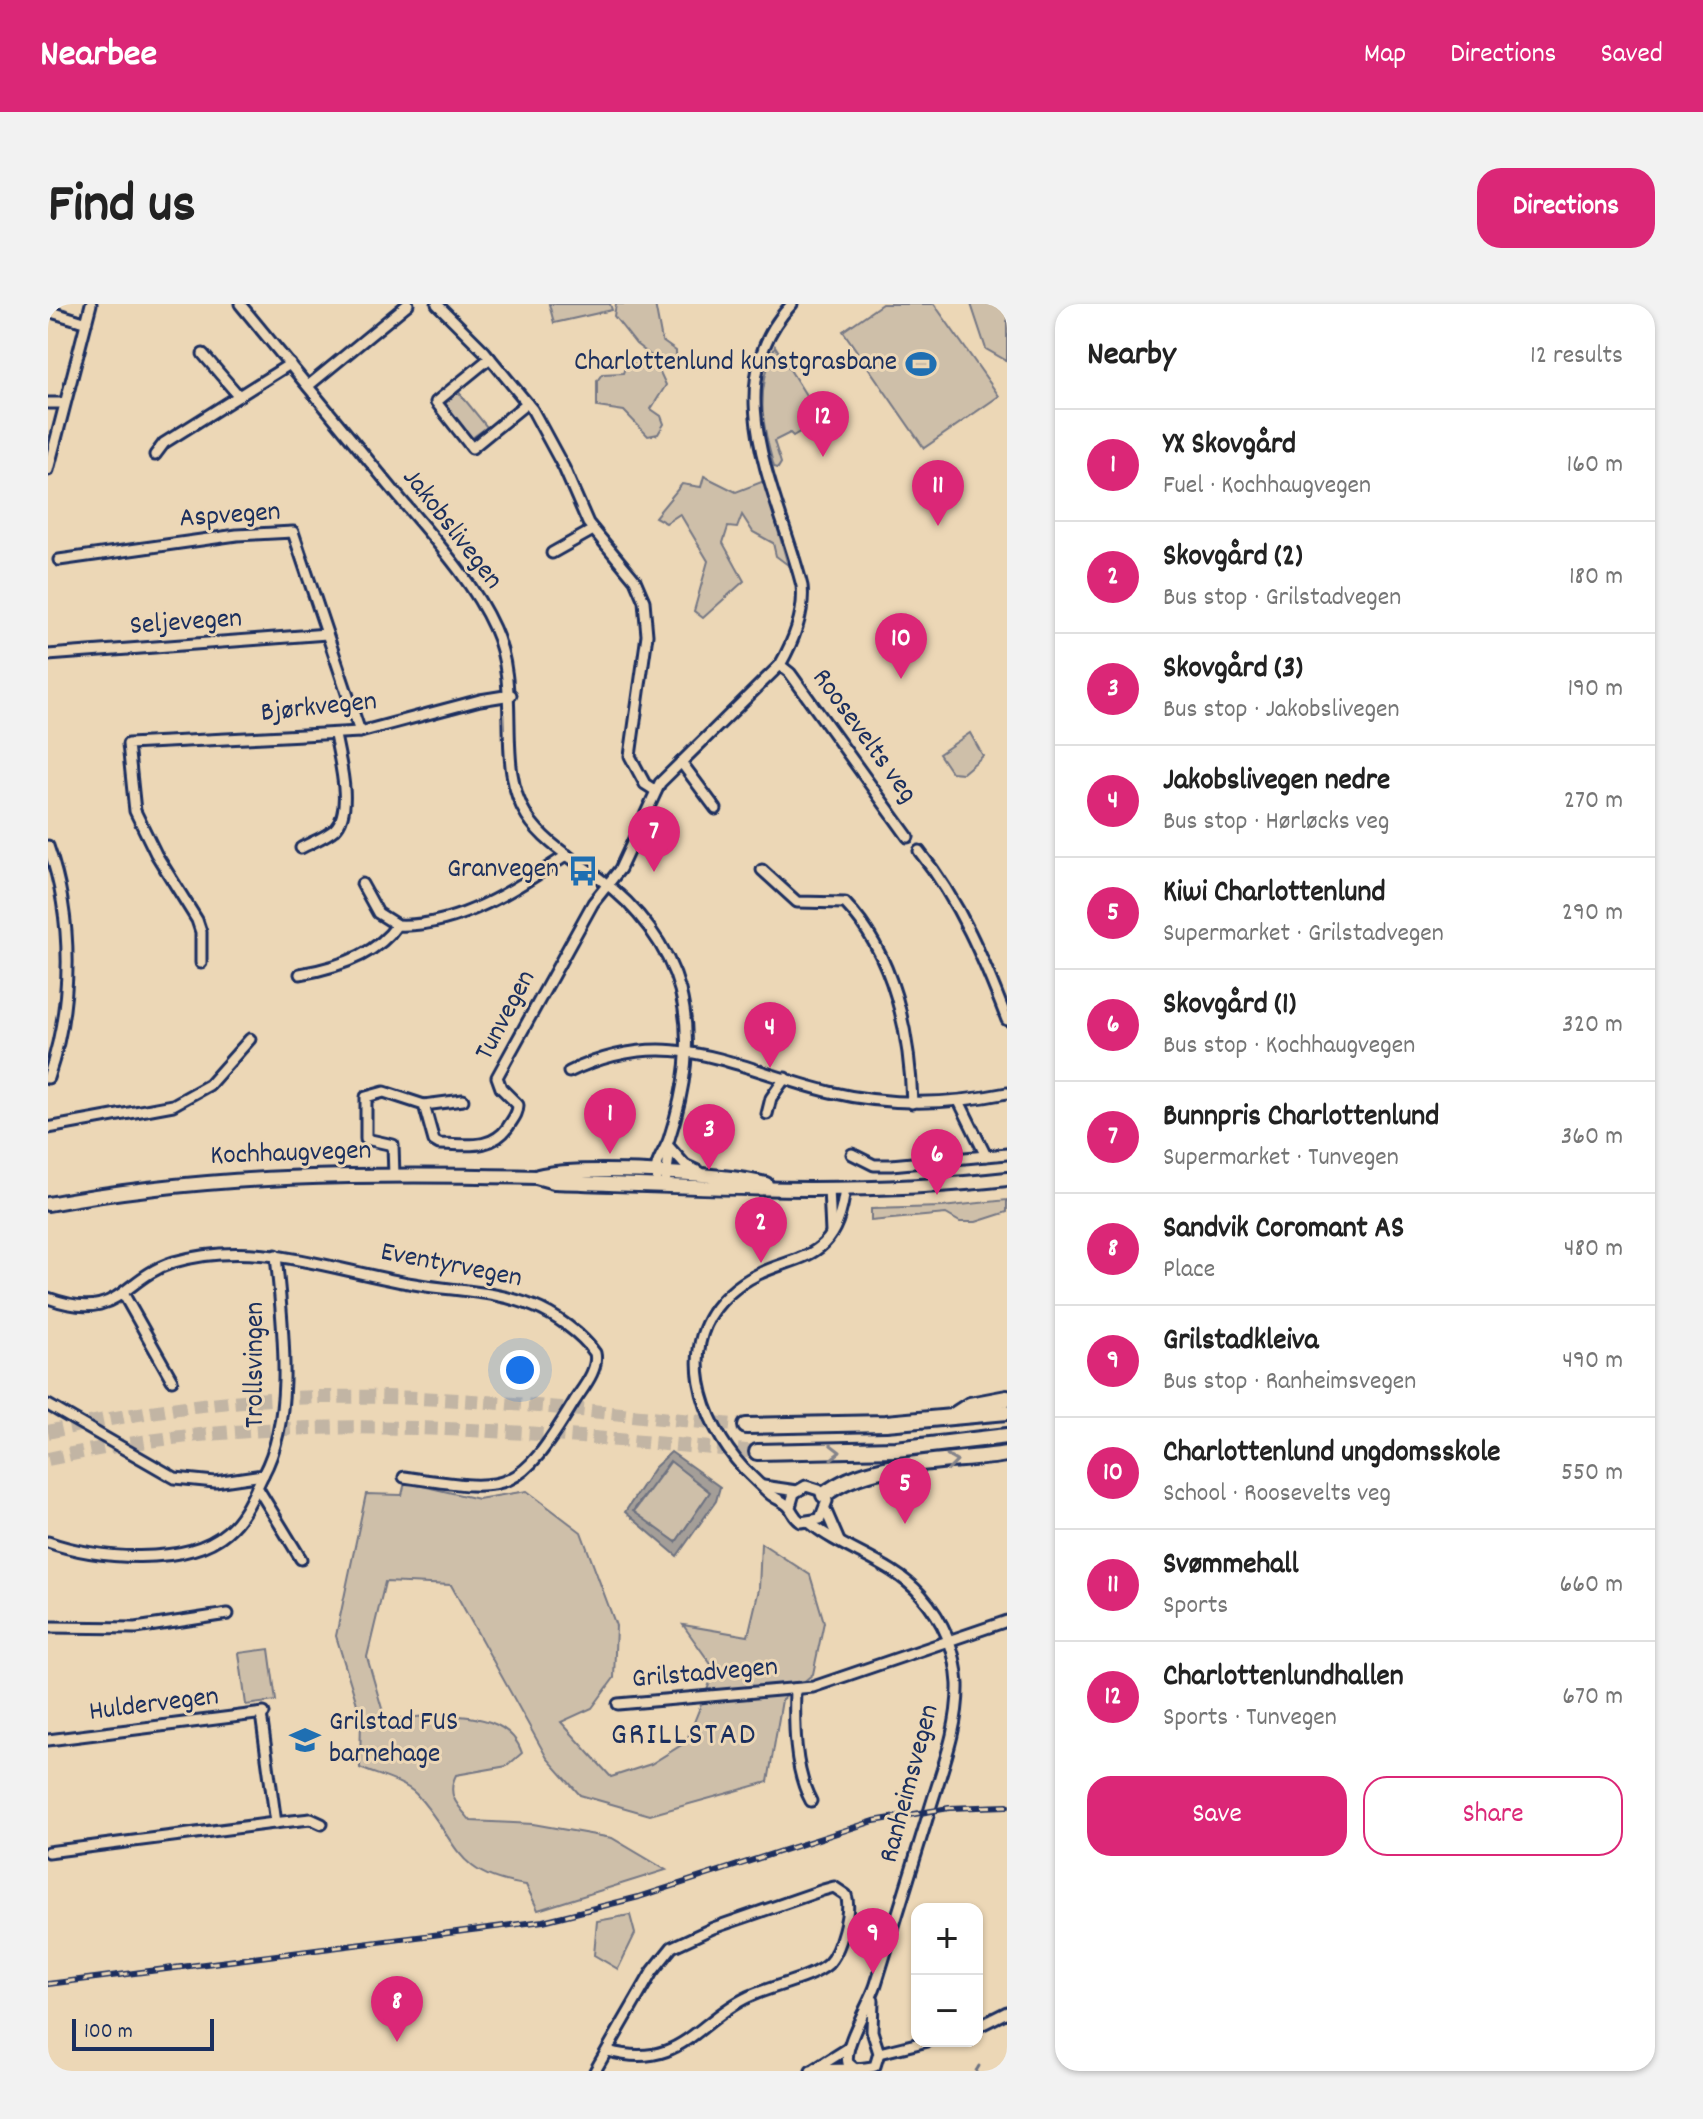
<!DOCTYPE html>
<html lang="en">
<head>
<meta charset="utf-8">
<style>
  :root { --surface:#fff; --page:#f2f2f2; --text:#222; --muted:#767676; --line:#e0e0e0; --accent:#db2777 }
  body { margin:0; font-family:Dekko,sans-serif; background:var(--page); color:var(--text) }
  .controls { position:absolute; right:24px; bottom:24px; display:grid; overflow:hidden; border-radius:16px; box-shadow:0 2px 6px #0004 }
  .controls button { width:72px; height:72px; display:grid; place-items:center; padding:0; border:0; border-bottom:2px solid var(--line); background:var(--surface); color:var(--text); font:40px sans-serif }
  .scale { position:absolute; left:24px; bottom:20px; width:142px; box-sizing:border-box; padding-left:8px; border:4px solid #1b2f5e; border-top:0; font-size:22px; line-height:28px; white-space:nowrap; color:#1b2f5e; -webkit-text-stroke:6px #ecd7b6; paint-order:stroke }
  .you { position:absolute; left:472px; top:1066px; width:28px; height:28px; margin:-20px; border:6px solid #fff; border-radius:50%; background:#1a73e8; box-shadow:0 0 0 12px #1a73e833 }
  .badge { display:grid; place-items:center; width:52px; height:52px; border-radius:50%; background:var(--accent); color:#fff; font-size:26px; font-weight:700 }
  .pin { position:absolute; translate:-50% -66px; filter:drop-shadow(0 2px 4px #0008) }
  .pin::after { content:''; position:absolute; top:42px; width:28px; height:24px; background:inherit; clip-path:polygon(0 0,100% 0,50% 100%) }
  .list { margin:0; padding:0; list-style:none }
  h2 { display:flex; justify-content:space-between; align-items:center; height:104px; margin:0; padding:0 32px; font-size:34px }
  h2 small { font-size:26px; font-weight:400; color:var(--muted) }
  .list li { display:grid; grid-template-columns:52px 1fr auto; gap:24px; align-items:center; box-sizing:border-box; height:112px; padding:0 32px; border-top:2px solid var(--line) }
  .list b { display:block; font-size:30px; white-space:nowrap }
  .list p { margin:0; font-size:26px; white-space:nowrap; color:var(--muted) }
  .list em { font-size:26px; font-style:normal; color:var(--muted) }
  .actions { display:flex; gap:16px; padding:24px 32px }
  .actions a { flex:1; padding:18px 0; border:2px solid var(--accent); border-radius:24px; text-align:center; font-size:28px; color:var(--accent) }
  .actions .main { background:var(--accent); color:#fff }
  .map { position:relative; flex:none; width:959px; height:1767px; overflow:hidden; border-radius:24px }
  header { display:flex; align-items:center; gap:48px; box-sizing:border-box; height:112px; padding:0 40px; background:var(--accent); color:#fff }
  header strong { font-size:38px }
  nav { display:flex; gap:44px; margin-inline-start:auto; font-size:28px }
  .intro { display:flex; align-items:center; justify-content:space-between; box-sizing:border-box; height:192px; padding:0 48px }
  h1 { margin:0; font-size:56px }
  .button { padding:20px 36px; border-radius:24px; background:var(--accent); color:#fff; font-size:28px; font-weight:700 }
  main { display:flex; gap:48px; padding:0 48px }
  aside { flex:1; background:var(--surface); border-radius:24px; box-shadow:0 2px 6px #0004 }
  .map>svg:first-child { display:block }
  .green { fill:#cebfa9; stroke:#747784; stroke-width:2 }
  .water { fill:#a49e98; stroke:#6d7281; stroke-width:2; fill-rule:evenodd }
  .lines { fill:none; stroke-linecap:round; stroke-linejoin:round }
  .stream { stroke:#6d7281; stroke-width:3 }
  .highway-tunnel { stroke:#c2b5a4; stroke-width:14; stroke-dasharray:14 7; stroke-linecap:butt }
  .minor-casing { stroke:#1b2f5e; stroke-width:15 }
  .major-casing { stroke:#1b2f5e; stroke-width:18 }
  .highway-casing { stroke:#1b2f5e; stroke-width:20 }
  .minor { stroke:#ecd7b6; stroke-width:9 }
  .major { stroke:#ecd7b6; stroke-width:12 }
  .highway { stroke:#ecd7b6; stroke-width:14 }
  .rail-casing { stroke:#1b2f5e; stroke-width:6 }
  .rail { stroke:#ecd7b6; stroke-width:3; stroke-dasharray:9; stroke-linecap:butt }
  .oneway { stroke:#84838a }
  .labels { text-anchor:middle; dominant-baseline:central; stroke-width:6; stroke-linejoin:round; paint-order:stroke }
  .poi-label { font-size:28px; fill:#1b2f5e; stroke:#ecd7b6; text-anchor:end }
  .street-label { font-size:28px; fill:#1b2f5e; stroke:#ecd7b6 }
  .quarter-label { font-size:32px; letter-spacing:2px; fill:#1b2f5e; stroke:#ecd7b6 }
</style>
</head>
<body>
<header>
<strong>Nearbee</strong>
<nav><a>Map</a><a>Directions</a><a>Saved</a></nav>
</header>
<div class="intro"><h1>Find us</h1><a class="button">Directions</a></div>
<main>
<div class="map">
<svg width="959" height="1767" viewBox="0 0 959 1767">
  <rect width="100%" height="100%" fill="#ecd7b6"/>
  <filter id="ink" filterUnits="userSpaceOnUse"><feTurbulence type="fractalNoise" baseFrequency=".0125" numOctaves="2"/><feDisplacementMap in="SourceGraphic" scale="16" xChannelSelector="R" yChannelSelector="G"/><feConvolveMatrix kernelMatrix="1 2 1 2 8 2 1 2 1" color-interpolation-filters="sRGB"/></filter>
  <g filter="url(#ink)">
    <g class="green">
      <path d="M501,0h61l2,6 -58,13z"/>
      <path d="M568,0h39l7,37 14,10v15l-9,2 -31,-24 -22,-28z"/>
      <path d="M834,0h52l65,92 -75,52 -81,-117z"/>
      <path d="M923,0h36v57l-21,-12z"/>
      <path d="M727,42l46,73 -28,17 -3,-3 -16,8 7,22 -3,5 -4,-1c-13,-46 -18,-76 1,-121z"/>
      <path d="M587,60l25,8 6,13 -15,24 10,7 3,8 -6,10 -10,2 -24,-25 -27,-4v-26l5,-7 21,-1 3,-8z"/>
      <path d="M409,86l30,37 -15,11 -27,-34z"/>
      <path d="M656,172l32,16 28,-11 24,84 -12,-9 -3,-13 -20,-11 -11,-17 -5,13 -9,-1 -5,16 21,38 -41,37 -9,-7 14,-50 -28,-47 -14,9 -11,-6 27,-33 19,3z"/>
      <path d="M922,429l13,23 -20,17 -12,-1 -12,-18z"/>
      <path d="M959,896v12l-31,10h-16l-14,-8 -75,7v-12l71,-2z"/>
      <path d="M623,1157l39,31 -34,50 -43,-29z"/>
      <path d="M357,1178l73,17 49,-8 54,41 35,94 -2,52 -22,30 -31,14 50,55 40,-13 35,-22 29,-72 -32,-45 65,11 11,-47 2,-46 49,32 14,47 -11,52 -31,26 -14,82 -118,33 -70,-20 -33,-37 -96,-173 -66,-3 -18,75 18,62c42,-1 120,-17 137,34l-15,13 -51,9c-10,20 1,30 15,46l62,3 79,14 54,32 -128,40 -12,-25c-75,-10 -67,-45 -110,-91 -11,-12 -40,-19 -56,-26l1,-51 -25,-81 30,-142 36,1z"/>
      <path d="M221,1345l7,52 -30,4 -7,-52z"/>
      <path d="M582,1611l5,19 -17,35 -24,-14 3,-34z"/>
    </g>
    <path class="water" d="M623,1148l49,35 -4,14 -39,55 -52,-44 29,-44zM622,1157l40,31 -34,50 -43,-31z"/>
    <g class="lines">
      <path class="stream" d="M928,1767l3,-5"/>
      <g class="highway-tunnel">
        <path d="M0,1128c91,-21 184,-34 278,-35 140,-3 281,17 420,29"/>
        <path d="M0,1155c240,-53 468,-28 709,-7"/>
      </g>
      <g class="minor-casing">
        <g id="minor">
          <path d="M192,0c53,64 105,128 158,192 34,41 74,83 96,132 29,63 0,137 33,188 17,27 48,44 73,63 37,27 68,67 80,111 13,50 5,100 -11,149 -4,13 -16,24 -12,39"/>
          <path d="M389,0l48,48 47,57 32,59 24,55 47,57 9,21 3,34 -17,121 15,28 11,7"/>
          <path d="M0,7l36,11"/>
          <path d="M155,50l35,41"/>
          <path d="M442,54l-54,44 36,46 55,-45"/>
          <path d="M260,82l100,-82"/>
          <path d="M0,99h15"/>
          <path d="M107,151l9,-12 126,-79"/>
          <path d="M0,166l43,-166"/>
          <path d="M504,249l41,-23"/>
          <path d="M11,256l178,-25 56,-3 67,200"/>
          <path d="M0,351l279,-21"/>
          <path d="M732,361l10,8 118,164"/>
          <path d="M633,458l35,47"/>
          <path d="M0,542c26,74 25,159 0,232"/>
          <path d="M253,544c11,-6 25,-11 34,-19 19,-19 4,-71 0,-94"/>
          <path d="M871,547c41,51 65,109 88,169"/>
          <path d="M714,566l35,32 48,1c49,51 65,131 67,200"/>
          <path d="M314,580l16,29 19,12"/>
          <path d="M153,659v-31l-4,-12 -41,-66 -21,-43 -7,-67 232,-12 120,-32 31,-5"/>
          <path d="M252,670c35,-6 76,-18 97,-49 61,3 121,-37 170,-70"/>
          <path d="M521,768c102,-49 164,-4 261,20 59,14 118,13 177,1"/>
          <path d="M911,797l27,55 21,-2"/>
          <path d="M376,801l39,-5"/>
          <path d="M719,810l4,-16 14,-20"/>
          <path d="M0,824l125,-23 36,-20 41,-46"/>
          <path d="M621,843l16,18 15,7"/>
          <path d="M804,850l22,11h17l95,-9"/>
          <path d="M346,872l-1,-31 -27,-6v-42l18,-5 40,13 10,36 5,3c26,0 52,7 69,-17 5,-8 10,-13 10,-22l-17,-17 -4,-11 96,-174 27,-34 40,-86 120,-118c13,-23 25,-51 22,-79 -22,-90 -88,-201 -10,-282"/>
          <path d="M618,874l4,-29"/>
          <path d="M781,884l2,45"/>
          <path d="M76,991l48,85"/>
          <path d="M0,994c72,26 72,-19 126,-36 84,-25 165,11 246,23 38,6 76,6 113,21 21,8 49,28 62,47 4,17 -13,36 -21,49 -57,94 -65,90 -170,75"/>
          <path d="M0,1101l127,73 40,4 48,-7c33,-61 19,-152 13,-220"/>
          <path d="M715,1182l34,5"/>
          <path d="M209,1183l44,72"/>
          <path d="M742,1203l4,-14 12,-7 13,4 8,11 -7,18 -19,3c-7,-5 -7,-8 -11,-14 -4,-6 -14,-9 -20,-14 -9,-8 -18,-17 -26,-25 -43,-47 -70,-126 -15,-175 52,-48 106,-15 116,-106"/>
          <path d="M778,1207l13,30"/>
          <path d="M762,1219c34,28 81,38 111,72 22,25 35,56 37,89 1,43 -16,85 -28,125 -18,58 -36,117 -54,175 -6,20 -33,61 -28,79l7,6"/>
          <path d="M0,1238c46,17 139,25 179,-10 18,-15 26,-37 36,-57"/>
          <path d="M0,1323l88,1 92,-14"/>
          <path d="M747,1385c-1,35 -1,81 16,112"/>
          <path d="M570,1400l195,-17 194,-66"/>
          <path d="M213,1410l15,109"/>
          <path d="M0,1436l216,-27"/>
          <path d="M0,1548l234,-30 29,-3 11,5"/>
          <path d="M929,1723l30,-15"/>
          <path d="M831,1749l49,-12"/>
          <path d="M767,1765l32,-20"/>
          <path d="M547,1767l57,-99 20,-25 41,-19 110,-38 11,-3 12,8c6,15 -6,57 -18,69 -15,14 -60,23 -80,33 -51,24 -68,74 -140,54"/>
          <path d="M763,1767c19,-3 49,0 64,-5l4,-13 -7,-22 1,-31"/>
        </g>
      </g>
      <g class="major-casing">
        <g id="major">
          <path d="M490,872c39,-10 187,-3 228,8"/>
          <path d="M0,900c161,-30 325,-31 488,-27l18,5c151,5 303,14 453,-3"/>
        </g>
      </g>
      <g class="highway-casing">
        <g id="highway">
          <path d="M905,1112l17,-11 37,-7"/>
          <path d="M698,1122l140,-3 121,-11"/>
          <path d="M709,1148l139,-3 111,-13"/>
          <path d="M776,1191c44,-36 128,-32 183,-41"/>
        </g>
      </g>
      <use href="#minor" class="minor"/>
      <use href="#major" class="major"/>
      <use href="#highway" class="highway"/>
      <g class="rail-casing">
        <path id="rail" d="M0,1680l495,-63 96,-24 235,-76 75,-13 58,-2"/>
      </g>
      <use href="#rail" class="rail"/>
    </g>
    <defs><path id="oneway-chevron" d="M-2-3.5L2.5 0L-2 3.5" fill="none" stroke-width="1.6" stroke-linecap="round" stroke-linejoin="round" transform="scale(2)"/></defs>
    <g class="oneway">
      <use href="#oneway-chevron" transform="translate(787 1148) rotate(-1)"/>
      <use href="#oneway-chevron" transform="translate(904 1158) rotate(-7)"/>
    </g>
  </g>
  <defs>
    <g id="stadium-bare" transform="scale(2.4)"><path d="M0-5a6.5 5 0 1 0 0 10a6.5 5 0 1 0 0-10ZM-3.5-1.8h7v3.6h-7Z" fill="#1f6fb2" stroke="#ecd7b6" stroke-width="2.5" paint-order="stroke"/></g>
    <g id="bus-bare" transform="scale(2.4)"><path d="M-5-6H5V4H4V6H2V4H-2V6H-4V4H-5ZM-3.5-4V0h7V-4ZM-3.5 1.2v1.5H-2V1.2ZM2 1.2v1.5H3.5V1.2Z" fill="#1f6fb2" stroke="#ecd7b6" stroke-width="2.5" paint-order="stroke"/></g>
    <g id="school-bare" transform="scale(2.4)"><path d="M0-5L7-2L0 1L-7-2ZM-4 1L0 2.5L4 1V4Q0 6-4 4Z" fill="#1f6fb2" stroke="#ecd7b6" stroke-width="2.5" paint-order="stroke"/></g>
  </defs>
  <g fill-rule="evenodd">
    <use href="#stadium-bare" x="873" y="60"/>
    <use href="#bus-bare" x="535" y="567"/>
    <use href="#school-bare" x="257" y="1436"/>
  </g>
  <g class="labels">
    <g class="poi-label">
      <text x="849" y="60">Charlottenlund kunstgrasbane</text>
      <text x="511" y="567">Granvegen</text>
      <text x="281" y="1420" text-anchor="start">Grilstad FUS<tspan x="281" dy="32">barnehage</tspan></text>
    </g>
    <g class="street-label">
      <text transform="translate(182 213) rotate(-4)">Aspvegen</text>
      <text transform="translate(403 226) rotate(52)">Jakobslivegen</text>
      <text transform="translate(138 320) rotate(-4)">Seljevegen</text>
      <text transform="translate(271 405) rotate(-6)">Bjørkvegen</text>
      <text transform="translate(815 433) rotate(54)">Roosevelts veg</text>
      <text transform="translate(459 712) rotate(-62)">Tunvegen</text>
      <text transform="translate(243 851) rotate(-2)">Kochhaugvegen</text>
      <text transform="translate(403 963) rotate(11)">Eventyrvegen</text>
      <text transform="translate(209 1061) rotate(-90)">Trollsvingen</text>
      <text transform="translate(657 1371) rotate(-5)">Grilstadvegen</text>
      <text transform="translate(106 1402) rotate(-7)">Huldervegen</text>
      <text transform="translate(863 1480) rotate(-75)">Ranheimsvegen</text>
    </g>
    <g class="quarter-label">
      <text x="636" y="1433">GRILLSTAD</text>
    </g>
  </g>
</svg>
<div class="controls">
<button>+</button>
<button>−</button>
</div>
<div class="scale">100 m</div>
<div class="you"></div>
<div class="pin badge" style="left:562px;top:850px">1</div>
<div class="pin badge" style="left:713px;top:959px">2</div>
<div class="pin badge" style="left:661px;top:866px">3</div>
<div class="pin badge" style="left:722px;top:764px">4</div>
<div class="pin badge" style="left:857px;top:1220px">5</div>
<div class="pin badge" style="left:889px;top:891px">6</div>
<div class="pin badge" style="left:606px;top:568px">7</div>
<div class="pin badge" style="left:349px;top:1738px">8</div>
<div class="pin badge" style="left:825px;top:1670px">9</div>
<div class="pin badge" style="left:853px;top:375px">10</div>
<div class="pin badge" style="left:890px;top:222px">11</div>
<div class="pin badge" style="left:775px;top:153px">12</div>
</div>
<aside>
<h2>Nearby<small>12 results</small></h2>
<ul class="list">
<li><span class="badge">1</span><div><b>YX Skovgård</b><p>Fuel · Kochhaugvegen</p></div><em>160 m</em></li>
<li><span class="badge">2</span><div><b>Skovgård (2)</b><p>Bus stop · Grilstadvegen</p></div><em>180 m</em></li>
<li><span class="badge">3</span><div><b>Skovgård (3)</b><p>Bus stop · Jakobslivegen</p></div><em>190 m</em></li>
<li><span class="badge">4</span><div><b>Jakobslivegen nedre</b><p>Bus stop · Hørløcks veg</p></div><em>270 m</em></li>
<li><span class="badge">5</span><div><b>Kiwi Charlottenlund</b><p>Supermarket · Grilstadvegen</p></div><em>290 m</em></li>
<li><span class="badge">6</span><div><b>Skovgård (1)</b><p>Bus stop · Kochhaugvegen</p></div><em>320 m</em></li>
<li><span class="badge">7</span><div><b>Bunnpris Charlottenlund</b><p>Supermarket · Tunvegen</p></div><em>360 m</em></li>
<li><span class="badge">8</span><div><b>Sandvik Coromant AS</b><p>Place</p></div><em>480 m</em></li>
<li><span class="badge">9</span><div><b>Grilstadkleiva</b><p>Bus stop · Ranheimsvegen</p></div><em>490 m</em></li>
<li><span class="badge">10</span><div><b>Charlottenlund ungdomsskole</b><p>School · Roosevelts veg</p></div><em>550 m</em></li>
<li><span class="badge">11</span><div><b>Svømmehall</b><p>Sports</p></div><em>660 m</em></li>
<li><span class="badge">12</span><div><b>Charlottenlundhallen</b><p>Sports · Tunvegen</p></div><em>670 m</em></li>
</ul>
<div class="actions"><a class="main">Save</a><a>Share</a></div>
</aside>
</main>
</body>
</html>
